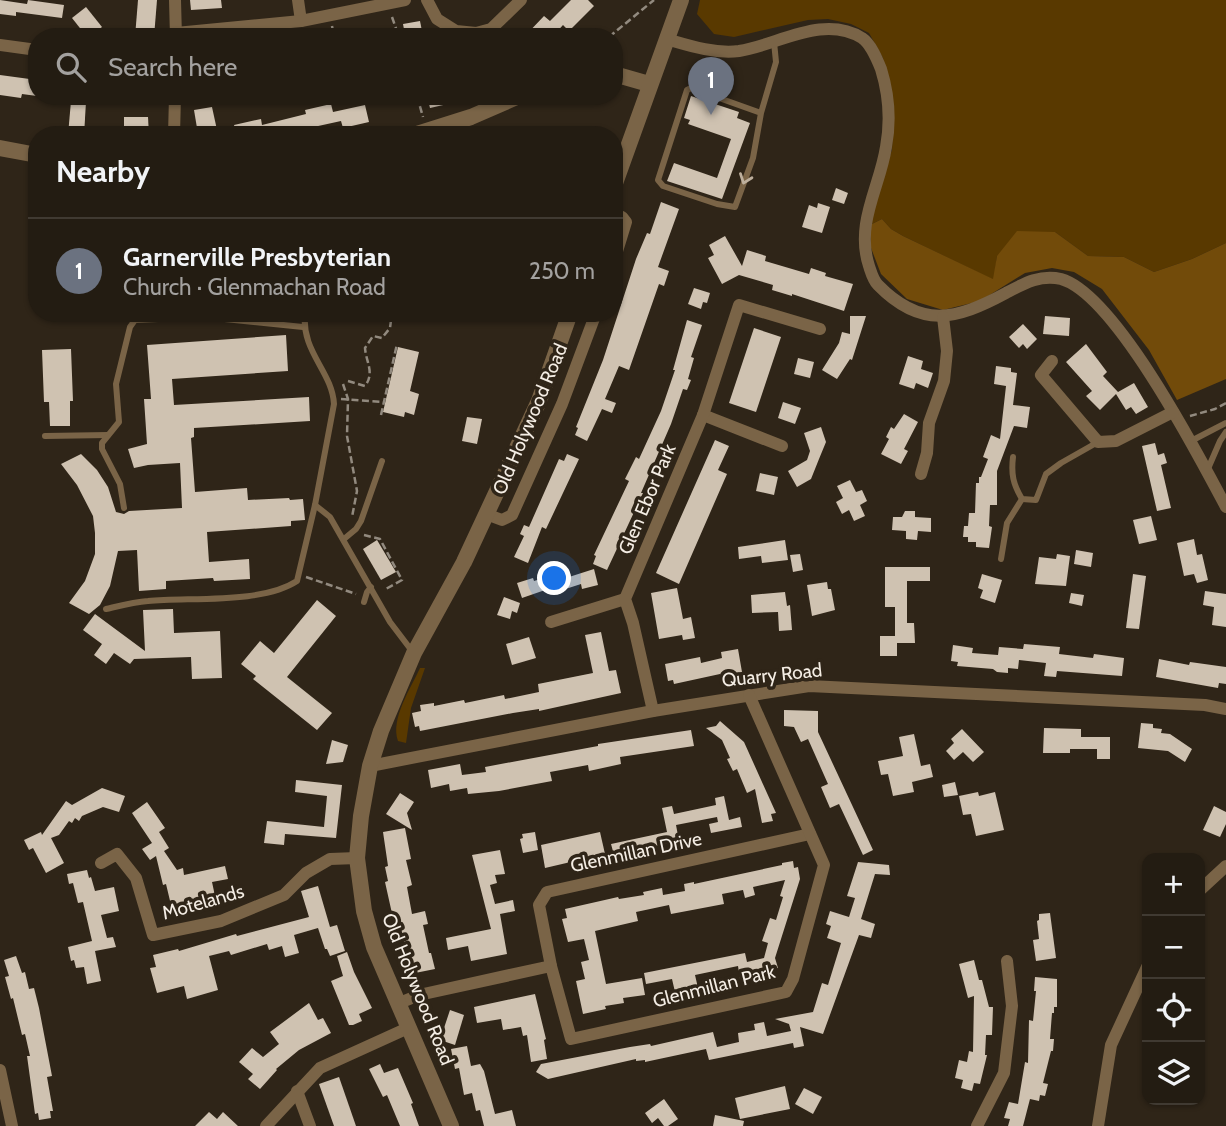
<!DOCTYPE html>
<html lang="en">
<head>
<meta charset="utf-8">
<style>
  :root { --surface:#231c12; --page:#2b251b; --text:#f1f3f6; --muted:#a3a19f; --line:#403a32; --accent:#70c2f4 }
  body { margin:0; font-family:Cabin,sans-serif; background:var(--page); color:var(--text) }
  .controls { position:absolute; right:21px; bottom:21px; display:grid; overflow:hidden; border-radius:14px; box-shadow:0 2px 5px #0004 }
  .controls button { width:63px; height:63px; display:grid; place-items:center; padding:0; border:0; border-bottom:2px solid var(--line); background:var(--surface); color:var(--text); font:35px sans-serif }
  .you { position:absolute; left:555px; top:579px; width:24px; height:24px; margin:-18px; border:5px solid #fff; border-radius:50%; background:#1a73e8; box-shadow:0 0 0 10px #1a73e833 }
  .badge { display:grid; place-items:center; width:46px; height:46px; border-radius:50%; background:var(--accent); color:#fff; font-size:23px; font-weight:700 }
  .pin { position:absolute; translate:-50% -58px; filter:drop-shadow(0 2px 4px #0008) }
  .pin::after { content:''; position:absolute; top:37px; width:24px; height:21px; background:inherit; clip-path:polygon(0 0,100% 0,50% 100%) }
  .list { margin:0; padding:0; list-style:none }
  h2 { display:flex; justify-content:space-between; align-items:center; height:91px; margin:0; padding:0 28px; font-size:30px }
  h2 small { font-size:23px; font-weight:400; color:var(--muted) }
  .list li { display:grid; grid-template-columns:46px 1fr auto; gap:21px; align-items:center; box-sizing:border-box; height:105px; padding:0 28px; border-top:2px solid var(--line) }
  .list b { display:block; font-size:26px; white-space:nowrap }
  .list p { margin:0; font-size:23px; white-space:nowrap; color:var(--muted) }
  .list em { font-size:23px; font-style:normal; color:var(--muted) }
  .icon { flex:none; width:38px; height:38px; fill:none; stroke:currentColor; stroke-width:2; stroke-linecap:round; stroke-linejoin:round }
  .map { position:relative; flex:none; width:1226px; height:1126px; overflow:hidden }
  .search { position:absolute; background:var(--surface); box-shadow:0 2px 5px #0004; left:28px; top:28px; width:595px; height:77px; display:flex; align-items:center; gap:18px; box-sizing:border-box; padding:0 24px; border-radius:28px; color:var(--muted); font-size:26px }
  .panel { position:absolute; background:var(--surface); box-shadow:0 2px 5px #0004; left:28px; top:126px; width:595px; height:196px; border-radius:28px }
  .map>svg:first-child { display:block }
  .green { fill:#593900 }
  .forest { fill:#724b0a }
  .building { fill:#cfc2b1 }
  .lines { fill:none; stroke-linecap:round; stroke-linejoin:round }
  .path { stroke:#928a7f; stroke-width:2.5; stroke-dasharray:7 3.5; stroke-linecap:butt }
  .service { stroke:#7a6447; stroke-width:6 }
  .minor { stroke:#7a6447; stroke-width:12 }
  .tertiary { stroke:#7a6447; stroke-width:16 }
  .oneway { stroke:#bdaf9d }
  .labels { text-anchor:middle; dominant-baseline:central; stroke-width:7; stroke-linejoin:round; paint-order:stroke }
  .street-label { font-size:19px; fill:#f4ede4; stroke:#2f2518 }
</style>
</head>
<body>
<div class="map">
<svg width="1226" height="1126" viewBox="0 0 1226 1126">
  <rect width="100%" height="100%" fill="#2f2518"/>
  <g class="green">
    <path d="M700,0h526v243l-34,16 -38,13 -30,-15 -36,-1 -33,-24 -58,24 -3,24 -91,-44 -12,-7 -9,-10 -12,6 10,-42 12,-33 1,-28 -10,-64 -14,-25 -18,-9 -23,-5 -20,1 -74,17 -20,-3 -17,-20z"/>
    <path d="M420,668h5l-14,40 -5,35 -8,-2c-8,-22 13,-53 22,-73z"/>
  </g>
  <path class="forest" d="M882,219l9,10 12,7 90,43 4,-23 20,-25 38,1 33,24 36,1 30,15 38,-13 34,-16v136l-49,21 -28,-50 -47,-61 -28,-17 -22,-4 -27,5 -45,28 -37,9 -36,-11 -26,-25 -10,-26 -1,-23z"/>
  <g class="building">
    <path d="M0,0l27,4 1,-4 36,5 -2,13 -46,-6v4l-16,-2z"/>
    <path d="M138,0h19l-3,37h-19z"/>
    <path d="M190,0h31l1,8 -31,2z"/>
    <path d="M571,0h17l6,6 -25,25 -6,-6 -11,12h-28l20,-21 6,5z"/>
    <path d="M86,7l16,20 -12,10h-3l-15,-19z"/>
    <path d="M420,21l2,10 -17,4 -2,-11z"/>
    <path d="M0,75l37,5v16l-15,-2 -1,4 -21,-3z"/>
    <path d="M427,96h33l1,5 -31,7z"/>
    <path d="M691,96l48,16 -2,6 13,5 -28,76 -55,-18 7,-18 43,15 14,-39 -43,-15 2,-4 -6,-2z"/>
    <path d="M71,101l15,1 -2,33h-16z"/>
    <path d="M331,104l2,8 32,-7 4,17 -26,6 -2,-7 -41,9 1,5h-64l-3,-10 27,-6 1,6 44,-11 -1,-4z"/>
    <path d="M212,107l5,23 -19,4 -4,-24z"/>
    <path d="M124,117h24l1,18h-25z"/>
    <path d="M836,188l12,5 -4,11 -12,-4z"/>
    <path d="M661,202l18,7 -21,58 11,4 -5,15 -5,-2 -30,86 -10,-4 -14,33 11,4 -4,10 -10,-4 -15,32 -12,-6 3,-7 -2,-1 27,-67 33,-101 11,-26 3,1z"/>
    <path d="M818,203l12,4 -8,26 -20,-6 7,-22 8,3z"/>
    <path d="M725,236l17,30 5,-16 19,6 -1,5 44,13 2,-6 15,5 -1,3 28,8 -9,27 -52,-17v2l-20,-6 1,-5 -34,-10 -17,9 -14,-26 6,-3 -5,-10z"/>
    <path d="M694,288l16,5 -3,10 -4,-1 -2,7 -13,-5z"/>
    <path d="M850,316h16l-14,44 -2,-1 -13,20 -15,-9 17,-27 3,-11 8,2z"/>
    <path d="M1045,316l25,2 -1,18 -26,-2z"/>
    <path d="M687,320l15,5 -11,32 3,1 -6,21 3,1 -4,10 -4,-1 -12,35 -30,69h2l-36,77 -14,-6 3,-8 -2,-1 35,-74 -4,-2 11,-22 3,2 22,-48 14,-41h-2z"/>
    <path d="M1023,324l14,15 -10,10 -4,-5 -4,4 -10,-11z"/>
    <path d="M754,328l27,9 -25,75 -27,-9z"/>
    <path d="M286,335l2,36 -116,8 2,26 135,-8 1,24 -116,7v9l-3,1 4,54 52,-4 1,12 41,-2 1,2 13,-1 2,21 -14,1v5l-84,6 2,30 40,-3 1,20 -36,2 -1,-3 -47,3v8l-27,2 -2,-41 -19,1 -8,35 -10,19 -11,9 -20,-11 16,-22 10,-27v-21l-2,-17 -16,-31 -16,-21 20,-10 16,16 11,17 8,25 8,2 5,-3 53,-3 -2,-45 -32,2 -14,3 -6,-19 19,-5 -3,-45h7l-4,-54z"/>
    <path d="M1086,344l21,28 -4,4 15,16 16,-9 14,24 -12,7 -5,-7 -5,3 -10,-16 -16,16 -14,-14 6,-5 -26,-29z"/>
    <path d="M398,347l21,5 -9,39 9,3 -5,21 -9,-3 -1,5 -21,-5z"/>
    <path d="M71,349l2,52h-3v25h-20l-1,-24h-5l-2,-52z"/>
    <path d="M908,356l15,5 -2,8 12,4 -5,15 -12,-5 -2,6 -15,-5z"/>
    <path d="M798,358l16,4 -4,16 -16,-4z"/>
    <path d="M996,366l15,2v4l6,1 -4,32 17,2 -3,21 -13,-2 -17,45v34h-7l-1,21 3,1 -3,21 -13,-1v-5h-8v-5h-5l1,-11h4l1,-13h6l1,-30h3v-6h2l7,-18 -5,-2 8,-22 9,4 6,-53 -12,-2z"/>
    <path d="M783,402l18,6 -6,16 -17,-6z"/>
    <path d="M904,414l14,8 -14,27 4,2 -7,13 -20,-10 8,-15 -3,-2 5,-10 3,2z"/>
    <path d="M467,417l15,2 -5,25 -15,-3z"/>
    <path d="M821,427l5,15 -7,17 -8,20 -14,8 -9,-16 19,-11 3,-9 -6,-18z"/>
    <path d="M715,440l14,6 -11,24 9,4 -48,110 -23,-11z"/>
    <path d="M1155,443l3,12 6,-2 3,10 -6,2 10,43 -14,3 -15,-65z"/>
    <path d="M567,454l12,5 -33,70 -4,-2 -14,36 -14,-6 10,-21 -4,-2 4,-9 5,2 30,-68 5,2z"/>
    <path d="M760,473l18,4 -4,18 -18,-4z"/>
    <path d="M850,480l6,12 6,-2 5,11 -7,4 5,11 -11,5 -5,-11 -7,4 -6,-12 7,-4 -6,-12z"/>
    <path d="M905,511h10v6l16,1v14l-13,-1 -1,9 -11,-1v-8l-14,-1 1,-13h9z"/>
    <path d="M1151,516l6,24 -18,4 -6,-24z"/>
    <path d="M1194,539l3,16 5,-1 6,26 -11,3 -3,-9 -10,2 -7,-33z"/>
    <path d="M377,540l19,32 -15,8 -18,-31z"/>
    <path d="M785,540l3,20 -26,3 -1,-7 -22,3 -1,-12z"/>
    <path d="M1076,550l17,3 -2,14 -17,-3z"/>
    <path d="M800,554l3,16 -10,2 -3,-17z"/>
    <path d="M1057,554l13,2 -4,30 -31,-2 4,-27 17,2z"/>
    <path d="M885,567h45v14h-23v42h7l1,20h-18v13h-17v-20h15v-29h-10z"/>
    <path d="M594,569l4,16 -16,4 -1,-5 -31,10 -2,-5 -26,9 -5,-15 16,-5 1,3 33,-10 2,6z"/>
    <path d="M982,574l20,6 -7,23 -15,-5 3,-8 -5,-2z"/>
    <path d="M1133,574l13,2 -7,53 -13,-1z"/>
    <path d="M827,582l1,7h3l4,21 -23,6 -5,-31z"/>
    <path d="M677,588l6,31 8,-2 4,21 -12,2 -1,-5 -23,4 -8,-46z"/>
    <path d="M1205,591l21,3v33l-14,-2 2,-18 -11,-2z"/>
    <path d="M785,592l2,14 3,-1 2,25 -13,1 -1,-19 -26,1 -1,-18z"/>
    <path d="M1071,593l13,2 -2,11 -13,-3z"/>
    <path d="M504,597l16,6 -3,10 -5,-2 -2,8 -13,-4z"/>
    <path d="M317,600l19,16 -49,61 45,36 -15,17 -64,-51 3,-3 -15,-12 19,-23 14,12z"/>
    <path d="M173,609l1,24 46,-2 2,47 -30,1 -1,-22 -57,2 -4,5 -16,-11 -8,11 -12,-9 8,-11 -19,-14 12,-16 50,37 -2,-41z"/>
    <path d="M601,632l8,39 7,-1 5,23 -82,18v-2l-26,4 -93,18 -1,-5 -4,1 -3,-14 9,-2 -1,-6 14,-2v3l30,-6 1,3 39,-8 1,4 34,-7 -1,-8 55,-11 -8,-38z"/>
    <path d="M529,637l7,21 -24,7 -6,-21z"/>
    <path d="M1024,644l36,3 -1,7 34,4 1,-4 30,4 -2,18 -65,-5 -1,6 -12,-1 2,-13 -27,-3 -1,9 -10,-1v5l-11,-1 -4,-3 -36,-3 1,-4 -7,-1 2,-16 20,3 -1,5 26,2 1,-8 24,2z"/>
    <path d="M738,649l4,23 -22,4v-2l-46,10 -1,-4 -5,1 -3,-17 35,-7 1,6 21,-5 -1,-6z"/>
    <path d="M1159,659l30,6 1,-3 36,5v17l-7,-1 -1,5 -62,-11z"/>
    <path d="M784,710l34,1v21l55,118 -10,5 -24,-51 -9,4 -9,-21 7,-3 -20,-45 -7,3 -7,-15 -10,-1z"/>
    <path d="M720,721l24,21 32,71 -5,1 2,7 -11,2 -7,-34 -8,4 -10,-24 -4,2 -6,-12 3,-1 -8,-18 -16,-12 10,-2z"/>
    <path d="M1141,723l12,1v4l9,1 -1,4 9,1 22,15 -7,13 -17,-11 -30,-3z"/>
    <path d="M1044,728l37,1v8h29v22h-13v-10h-27v4h-27z"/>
    <path d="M962,729l22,23 -11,10 -10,-10 -9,8 -8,-9 8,-8 -3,-4z"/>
    <path d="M691,730l3,16 -74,11 1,7 -32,7 -1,-6 -38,7 2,9 -53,10 -31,3 -1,-6 -17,3 -1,-7 -18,4 -3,-18 32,-6 2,11 24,-3 -1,-5 113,-21v-2z"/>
    <path d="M914,734l7,32 9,-2 3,13 -21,5 2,10 -21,4 -5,-22 -7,1 -3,-14 25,-5 -4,-19z"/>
    <path d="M332,740l16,5 -5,17 -17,2z"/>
    <path d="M296,780l46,5 -6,53 -51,-4 -1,11 -20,-2 3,-22 57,6 3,-31 -32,-4z"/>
    <path d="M955,782l3,13 -14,2 -2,-12z"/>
    <path d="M102,788l23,8 -6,16 -16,-5 -21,9 -3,5 -4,-3 -3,5 -3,-2 -10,14 -8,3 13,25 -18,10 -13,-25 -4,2 -5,-10 17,-8 1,3 24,-34 6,4z"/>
    <path d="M978,792l1,4 16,-4 9,38 -28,6 -5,-22 -8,1 -4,-19z"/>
    <path d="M400,793l14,9 -7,11 5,17 -26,-16z"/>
    <path d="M724,796l5,24 11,-3 2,10 -31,6 -2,-9 9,-2 -1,-5 -41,8 3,16 -65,14 -3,-11 56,-12 -5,-24 10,-2 2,8 42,-9 -1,-7z"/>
    <path d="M147,802l18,26 -6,4 10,16 -5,3 13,19 6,-2 1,7 41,-9 3,13 -16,3 3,14 -44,9 -5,-21 -3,1 -7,-29 -6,4 -8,-11 10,-6 -20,-30z"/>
    <path d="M1214,806l12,6v12l-6,13 -17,-7z"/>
    <path d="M405,828l6,31 -5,1 6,25 -5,2 5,27 13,-3 3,13 -5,1 6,28h2l4,16 -25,5 -11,-57 -6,1 -8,-36 3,-1 -3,-14 3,-1 -5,-34z"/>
    <path d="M535,832l3,18 -15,3 -3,-14 3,-1 -1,-4z"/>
    <path d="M600,832l5,22 -60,14 -4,-23z"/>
    <path d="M500,850l5,24 -10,1 2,8 -7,2 5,19 18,-4 2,11 -15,3 7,40 -36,7 -3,-15 -20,4 -2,-12 45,-9 -19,-74z"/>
    <path d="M793,861l1,7 4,-1 2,12 -25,79 3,10 -16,3 1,4 -23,4 -2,-13 -43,9 3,13 -23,4 -3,-13 -26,5 -2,-11 101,-20 2,9 17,-4 4,-15 -6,-2 8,-23 6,2 7,-23 -3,-1 5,-16 -32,7 2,8 -10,3 -2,-8 -21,4 2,10 -53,10 -2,-9 -33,7 2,9 -43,10 11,53 36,-6 3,17 -22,3 1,5 -19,3 1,3 -23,5 -7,-33 9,-2 -4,-17 8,-2 -5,-21 -16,3 -6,-23 5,-1 -2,-9 53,-12 1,2 25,-4 -1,-3 19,-4 1,7 22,-4 -1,-7 10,-2v2l88,-19v-2z"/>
    <path d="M858,862l31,3 1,10 -15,-1 -14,45 14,5 -4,14 -12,-3 -36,99 -23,-7 4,19 -10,2 -1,-5 -84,17 -3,-11 -61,13v-2l-9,1v-2l-88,20 -12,-7 5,-8 89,-17 20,-3 1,2 62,-14 4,15 22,-5 -1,-9 17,-3 -1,-6 10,-2 3,14 24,-5 -2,-7 -14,-5 38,-7 9,-29 6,2 13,-42 -14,-5 4,-12 -5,-2 4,-13 19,6 6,-19 -8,-2z"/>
    <path d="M87,870l2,8 2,-1 4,14 19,-4 5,24 -18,4 6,23 6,-1 3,10 -21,4 6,30 -14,3 -3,-17 -8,1 -2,-8 -3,1 -3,-14 24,-6 -9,-39 -5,1 -5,-20 -4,1 -2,-10z"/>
    <path d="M318,886l12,41 7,-2 8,26 -15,5 -3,-7h-2l-7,-21 -24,7 5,18 -14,4 -3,-11 -13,4 -2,-6 -36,11 -2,-4 -20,5 9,34 -31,9 -3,-13 -27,7 -7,-25 6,-1 -3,-12 25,-6 1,2 57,-17 1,2 72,-19 -8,-26z"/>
    <path d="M1050,913l6,45 -20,3 -3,-21 6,-1 -2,-18 2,-1v-6z"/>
    <path d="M347,952l7,20 18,36 -13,6 3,7 -9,4h-4l-18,-44 12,-5 -6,-20z"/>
    <path d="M16,956l6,17 3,-1 4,17 5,-1 5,20 13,68 -5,1 6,34h-3l1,7 -12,2 -1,-7 -3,1 -8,-58h3l-5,-22 -3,1 -9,-37 -2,1 -6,-22 4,-1 -5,-16z"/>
    <path d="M974,960l5,20h3l7,27h4l-1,28h-6l-1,20h2l-7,29 -6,-1 -2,8 -11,-3 2,-8 -8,-2 4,-18 8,2 2,-11 4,1 1,-56 -6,2 -9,-34z"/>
    <path d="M1035,977l22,2v28h-3v6h-2l-2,26h4l-1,12h-2l-8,32 5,1 -3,12 -5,-1 -1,6 -9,-2 -7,27h-15l2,-7 -6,-1 5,-16 9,2 7,-42 3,1 1,-43 4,1 3,-30h-2z"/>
    <path d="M535,994l11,45 -2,1 3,19 -16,3 -4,-27 -4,1 -2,-9 -18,3 -2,-11 -24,4 -3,-16z"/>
    <path d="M309,1003l9,17 5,-2 8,15 -32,17 -23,19 1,1 -17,19 -12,-10 5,-5 -14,-12 13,-14 11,9 16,-13 -9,-12z"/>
    <path d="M450,1010l14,5 -9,30 -15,-5z"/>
    <path d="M467,1046l4,20 9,-2 4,7 11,43 17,-4 4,16h-32l-4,-16 -4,1 -4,-18 -8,2 -5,-27 -4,1 -4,-20z"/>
    <path d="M380,1064l4,9 14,-5 15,35 -2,1 8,22h-19l-13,-31 -4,2 -14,-28z"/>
    <path d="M339,1077l17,49h-22l-15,-42z"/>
    <path d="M785,1086l5,23 -50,10 -5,-21z"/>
    <path d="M804,1088l18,9 -9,17 -18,-10z"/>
    <path d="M664,1099l14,20 -10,7h-4l-6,-8 -6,5 -7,-10z"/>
    <path d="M209,1112l8,7 6,-7 15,14h-43z"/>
    <path d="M715,1115l29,6 -1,5h-30z"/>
  </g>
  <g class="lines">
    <g class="path">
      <path d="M392,17l7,20"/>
      <path d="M332,26l2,11"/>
      <path d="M609,37l45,-37"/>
      <path d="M294,96h6"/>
      <path d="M417,96l6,21"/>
      <path d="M433,313l3,5"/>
      <path d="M348,381l17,5c10,-13 1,-24 0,-38l8,-12 9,2 8,-10 2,-15"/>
      <path d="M343,384l5,15 -1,37 10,55 -5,26"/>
      <path d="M341,399l42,3"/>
      <path d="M381,415l16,-71"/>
      <path d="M1190,416l25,-7 11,-6"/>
      <path d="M364,535l16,4 22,41 -18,10"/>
      <path d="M306,577l50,17"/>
    </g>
    <g class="service">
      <path d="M761,113l-70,-25 -4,2 -29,90 5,6 54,18 18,3 18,-49 8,-45 15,-51 -2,-20"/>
      <path d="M45,436l63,-1"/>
      <path d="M1191,441l35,-18"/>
      <path d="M1013,457c-2,17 0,27 9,42l14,1 10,-26 15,-11 37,-21"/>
      <path d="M1207,471l13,-30 6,-9"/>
      <path d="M315,505l15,12 60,105 22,29"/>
      <path d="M124,508l-4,-24 -18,-35v-6l17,-21 -3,-38 14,-57 5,-7 70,-3 98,10"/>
      <path d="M344,539l12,-10 5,-8 21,-60"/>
      <path d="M1001,559l6,-36 15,-24"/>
      <path d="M364,602l3,-10 4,-5"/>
      <path d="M106,609c13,-3 28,-7 42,-8 42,-4 114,3 149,-20l18,-76 19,-101c-2,-33 -33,-52 -29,-91"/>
    </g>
    <g class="minor">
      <path d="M175,0l1,37"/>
      <path d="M298,0l3,21"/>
      <path d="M427,0l10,19 19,12 20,2 15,-4 30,-29"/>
      <path d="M176,33l125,-12 104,-21"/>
      <path d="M666,39c24,7 49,15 73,12 39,-6 84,-37 123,-13 9,6 15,21 19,31 8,26 10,51 5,78 -6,40 -31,76 -17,119 2,6 4,14 9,19 43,44 78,35 128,8 17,-9 34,-19 55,-14 54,15 138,177 165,228"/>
      <path d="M0,45l37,5"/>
      <path d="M174,135l1,-39"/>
      <path d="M614,213l8,4 4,5 -12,39"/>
      <path d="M1052,361l-11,14 57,67 18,-1 57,-29"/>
      <path d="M703,415l79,31"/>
      <path d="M921,474l6,-21 2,-30 15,-42 3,-30 -4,-34"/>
      <path d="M486,514l16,6 10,-5 50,-111 34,-91"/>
      <path d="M551,622l74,-23"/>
      <path d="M653,711l-20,-88 -8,-24 78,-184 36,-110 81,24"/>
      <path d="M370,766l283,-55 156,-25 396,19 21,4"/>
      <path d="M101,863l16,-9 19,24 17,57 68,-14 63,-26 22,-22 24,-14 27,-1"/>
      <path d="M1200,890l26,-24"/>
      <path d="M551,966l-12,-61 8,-13 263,-58"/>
      <path d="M397,1004l22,-9 132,-29 20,73 215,-47 7,-13 31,-114 -75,-170"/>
      <path d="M0,1070l12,56"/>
      <path d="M297,1091l13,35"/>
      <path d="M266,1126l54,-58 88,-40"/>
      <path d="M977,1126l27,-53 8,-67 -5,-45"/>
      <path d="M1098,1126l13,-81 36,-78"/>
    </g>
    <g class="tertiary">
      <path d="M614,74l35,10"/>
      <path d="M414,135l57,-18 48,-21"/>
      <path d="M0,148l37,7"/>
      <path d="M614,186l67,-186"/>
      <path d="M451,1126l-77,-179 -10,-36 -7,-53 4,-42 9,-50 11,-35 33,-78 50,-91 75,-161 31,-88"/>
    </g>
  </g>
  <defs><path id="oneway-chevron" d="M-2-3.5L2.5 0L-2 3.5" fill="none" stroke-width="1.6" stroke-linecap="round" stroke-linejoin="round" transform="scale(1.75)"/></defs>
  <use class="oneway" href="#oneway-chevron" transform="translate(745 179) rotate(110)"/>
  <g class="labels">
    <g class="street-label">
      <text transform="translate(530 419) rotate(-67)">Old Holywood Road</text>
      <text transform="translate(647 499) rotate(-67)">Glen Ebor Park</text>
      <text transform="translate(772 675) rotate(-6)">Quarry Road</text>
      <text transform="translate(636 852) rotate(-12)">Glenmillan Drive</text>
      <text transform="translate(203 902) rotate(-16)">Motelands</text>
      <text transform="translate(714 986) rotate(-14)">Glenmillan Park</text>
      <text transform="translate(418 989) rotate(68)">Old Holywood Road</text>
    </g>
  </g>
</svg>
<div class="controls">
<button>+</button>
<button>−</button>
<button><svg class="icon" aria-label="locate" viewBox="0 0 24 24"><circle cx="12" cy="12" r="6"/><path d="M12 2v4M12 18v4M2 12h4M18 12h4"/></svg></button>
<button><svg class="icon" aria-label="layers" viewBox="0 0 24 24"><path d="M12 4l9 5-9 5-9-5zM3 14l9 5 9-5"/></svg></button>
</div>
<div class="you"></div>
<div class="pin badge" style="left:711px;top:115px;background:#6b7280">1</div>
<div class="search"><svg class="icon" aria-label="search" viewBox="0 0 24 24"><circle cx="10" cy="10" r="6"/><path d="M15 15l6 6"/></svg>Search here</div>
<section class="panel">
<h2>Nearby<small></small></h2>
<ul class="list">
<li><span class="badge" style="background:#6b7280">1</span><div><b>Garnerville Presbyterian</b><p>Church · Glenmachan Road</p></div><em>250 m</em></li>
</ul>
</section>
</div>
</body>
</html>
